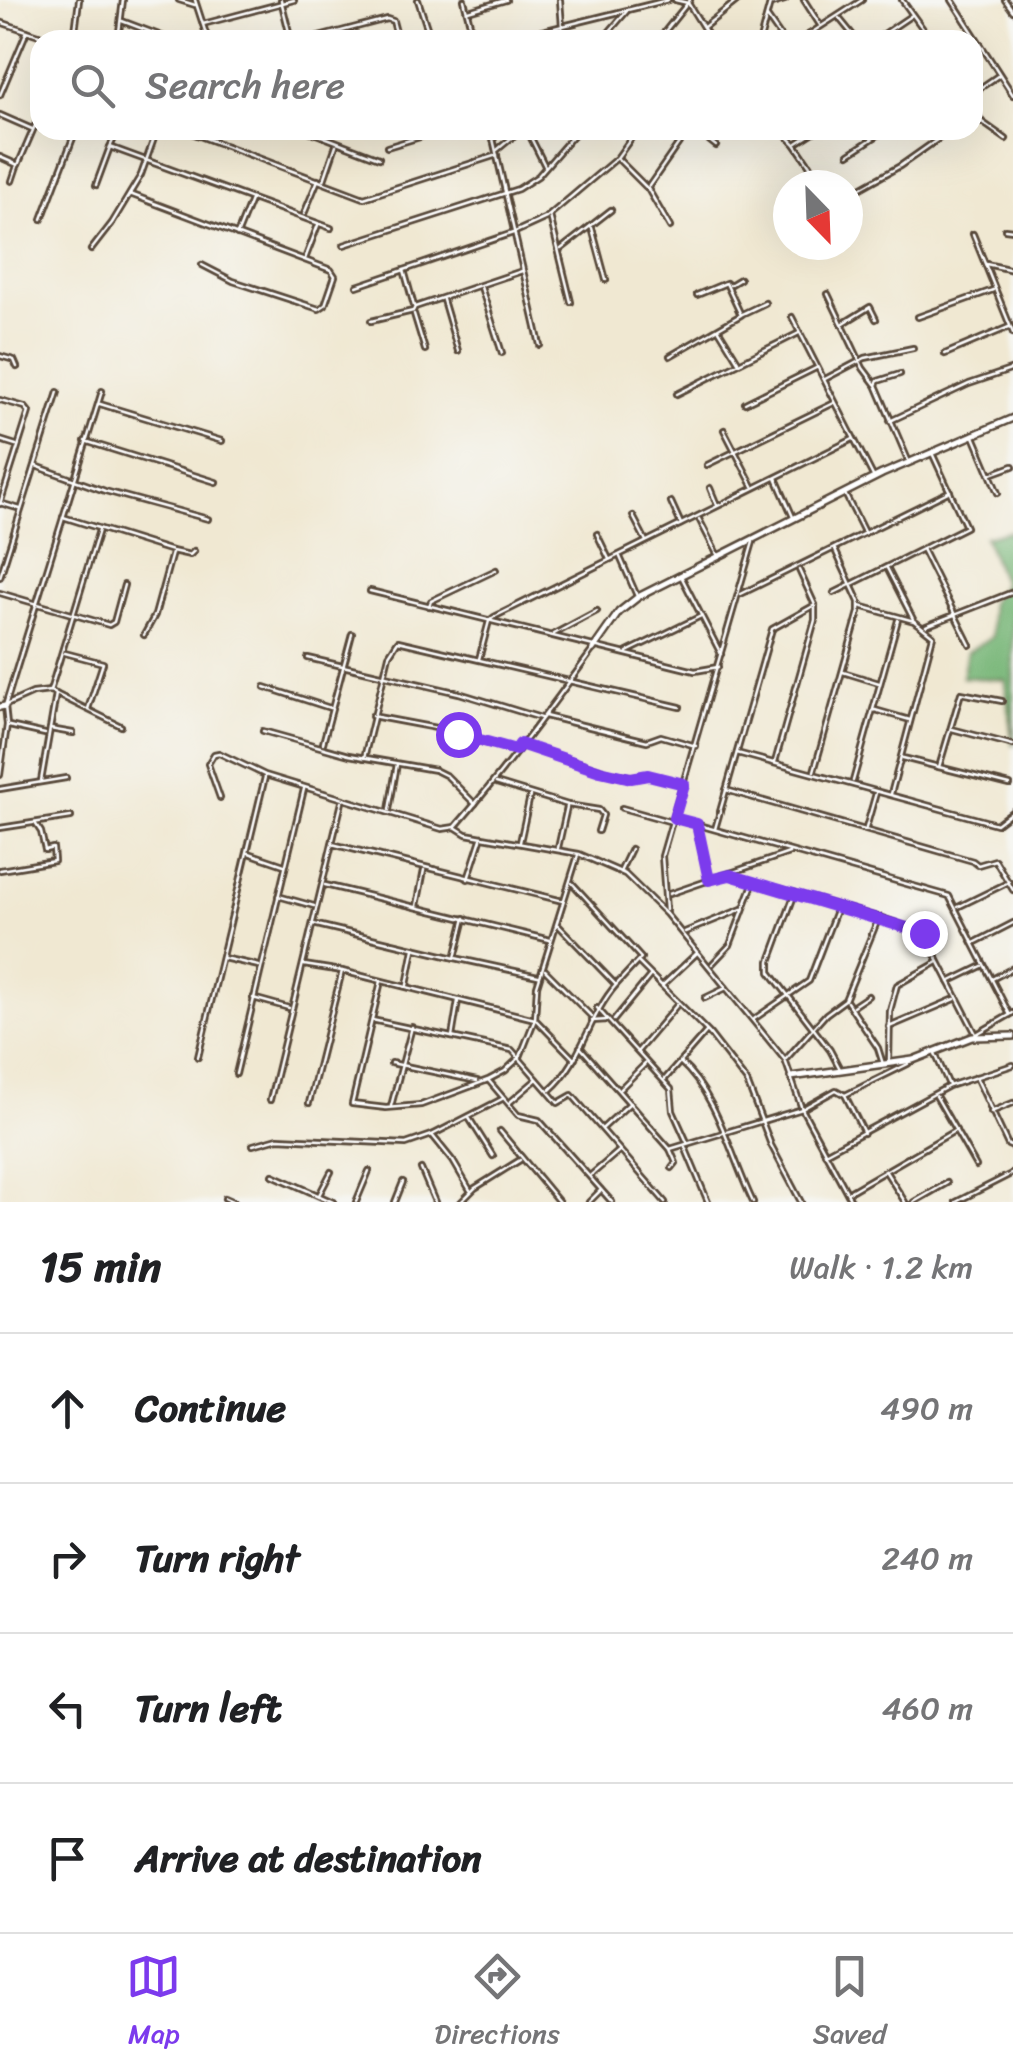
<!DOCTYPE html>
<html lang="en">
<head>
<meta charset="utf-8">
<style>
  :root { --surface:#fff; --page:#f2f2f2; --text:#202124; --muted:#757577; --line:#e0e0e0; --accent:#7c3aed }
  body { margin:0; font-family:Sriracha,sans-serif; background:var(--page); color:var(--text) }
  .compass { position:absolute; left:773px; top:170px; width:90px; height:90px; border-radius:50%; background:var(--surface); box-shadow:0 10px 40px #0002; rotate:157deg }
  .stop { position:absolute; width:30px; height:30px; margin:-22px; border:8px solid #7c3aed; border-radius:50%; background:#fff }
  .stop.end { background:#7c3aed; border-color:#fff; box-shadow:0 2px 10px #0008 }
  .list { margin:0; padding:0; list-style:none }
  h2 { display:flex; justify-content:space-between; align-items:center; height:130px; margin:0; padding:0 40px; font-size:42px }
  h2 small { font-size:32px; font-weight:400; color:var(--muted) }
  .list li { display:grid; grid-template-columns:65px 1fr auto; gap:30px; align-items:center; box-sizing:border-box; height:150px; padding:0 40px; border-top:2px solid var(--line) }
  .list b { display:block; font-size:38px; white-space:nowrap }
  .list em { font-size:32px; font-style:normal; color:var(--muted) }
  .icon { flex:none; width:55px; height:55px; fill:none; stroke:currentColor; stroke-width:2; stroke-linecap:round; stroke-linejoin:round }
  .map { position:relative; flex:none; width:1013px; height:1202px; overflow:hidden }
  .search { position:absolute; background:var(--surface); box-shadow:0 10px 40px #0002; left:30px; right:30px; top:30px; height:110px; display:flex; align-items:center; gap:25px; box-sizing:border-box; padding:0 35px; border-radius:30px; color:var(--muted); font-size:38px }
  .sheet { height:730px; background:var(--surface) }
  nav { display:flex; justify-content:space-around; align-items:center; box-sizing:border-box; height:140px; border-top:2px solid var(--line); background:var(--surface); font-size:28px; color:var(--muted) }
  nav a { display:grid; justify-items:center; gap:5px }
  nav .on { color:var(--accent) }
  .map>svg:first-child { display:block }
  .forest { fill:#77b677; stroke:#59704a; stroke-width:2.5 }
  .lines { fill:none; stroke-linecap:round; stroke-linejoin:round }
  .minor-casing { stroke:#564639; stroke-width:8 }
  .tertiary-casing { stroke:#564639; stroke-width:10 }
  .minor { stroke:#fff; stroke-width:2.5 }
  .tertiary { stroke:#fff; stroke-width:5 }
  .route { stroke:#7c3aed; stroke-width:12 }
</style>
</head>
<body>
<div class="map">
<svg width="1013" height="1202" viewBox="0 0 1013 1202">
  <rect width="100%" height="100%" fill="#f6f6f2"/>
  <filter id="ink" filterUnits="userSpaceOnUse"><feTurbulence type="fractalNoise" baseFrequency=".01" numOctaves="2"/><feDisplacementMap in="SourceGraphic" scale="20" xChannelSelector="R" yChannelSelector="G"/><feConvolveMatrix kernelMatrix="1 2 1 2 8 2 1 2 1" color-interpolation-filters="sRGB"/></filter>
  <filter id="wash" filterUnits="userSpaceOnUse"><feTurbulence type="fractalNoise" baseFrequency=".0048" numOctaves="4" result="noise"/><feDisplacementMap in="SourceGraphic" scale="40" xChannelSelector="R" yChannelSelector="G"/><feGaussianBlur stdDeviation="2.25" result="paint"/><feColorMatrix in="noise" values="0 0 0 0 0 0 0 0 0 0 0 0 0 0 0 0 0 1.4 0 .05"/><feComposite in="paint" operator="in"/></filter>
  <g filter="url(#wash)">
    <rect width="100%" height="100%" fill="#f0e8d2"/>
    <path class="forest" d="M1009,531l4,9v206l-8,-66 -43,-3 5,-25 25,-15 -2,-34 13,-19 -18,-47z"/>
  </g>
  <g filter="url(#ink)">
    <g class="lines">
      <g class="minor-casing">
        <g id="minor">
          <path d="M179,0l16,5"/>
          <path d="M195,0l13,40"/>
          <path d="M281,0l10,40"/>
          <path d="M418,0l13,40"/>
          <path d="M464,0l10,40"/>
          <path d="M560,0l3,40"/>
          <path d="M675,0l13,3 23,37"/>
          <path d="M804,0l16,25"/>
          <path d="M902,0l29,40"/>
          <path d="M952,0l61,95"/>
          <path d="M1005,0l8,11"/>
          <path d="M772,4l13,-4"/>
          <path d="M468,11l38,-11"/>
          <path d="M767,17l16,23"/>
          <path d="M839,18l18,22"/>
          <path d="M122,21l50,19"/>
          <path d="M0,22l54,18"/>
          <path d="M203,24l91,-24"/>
          <path d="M704,27l34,-27"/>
          <path d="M74,40l5,-40"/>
          <path d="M118,40l5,-40"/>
          <path d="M307,40l80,-21 6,2 5,19"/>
          <path d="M506,40l162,-40"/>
          <path d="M602,40l25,-29"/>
          <path d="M658,40l32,-40"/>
          <path d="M760,40l11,-40"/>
          <path d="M800,40l62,-40"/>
          <path d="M875,40l37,-25"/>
          <path d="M973,93l26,-18"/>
          <path d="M0,95l27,-64"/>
          <path d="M973,106l9,16 24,17"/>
          <path d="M0,115l32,14"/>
          <path d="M184,130l180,68 133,-43"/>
          <path d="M306,130l73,28"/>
          <path d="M491,130l49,215"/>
          <path d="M527,130l18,36"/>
          <path d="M696,130l20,16"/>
          <path d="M781,130l14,14 28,41"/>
          <path d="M797,143l20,-13"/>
          <path d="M110,147l8,-17"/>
          <path d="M387,147l56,-17"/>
          <path d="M497,150l24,-20"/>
          <path d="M849,154l37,-24"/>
          <path d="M0,157l18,8 22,-51"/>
          <path d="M618,159l30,30 22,38"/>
          <path d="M324,180l12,-35"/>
          <path d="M12,181l5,-15"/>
          <path d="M96,185l14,-38 221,81"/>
          <path d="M649,186l39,-56"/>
          <path d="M130,194l201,76 4,6 -10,29 -6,4 -86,-28 -31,-16"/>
          <path d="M848,195l52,-29 51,-36"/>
          <path d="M304,214l14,-34"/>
          <path d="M550,216l21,86"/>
          <path d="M42,219l34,-89"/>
          <path d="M592,228l14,52"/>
          <path d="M1005,229l8,1"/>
          <path d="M973,234l40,99"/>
          <path d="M237,235l14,-35"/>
          <path d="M344,245l174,-56 20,-13 40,-46"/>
          <path d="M561,249l50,-39"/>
          <path d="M91,250l21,-27 29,-48 16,-45"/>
          <path d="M305,259l13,-34"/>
          <path d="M986,264l27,6"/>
          <path d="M404,270l10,36"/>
          <path d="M730,285l10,-6"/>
          <path d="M357,286l156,-53 33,-15 71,-60 20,-28"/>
          <path d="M481,287l21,66"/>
          <path d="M828,294l35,74 12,16"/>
          <path d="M443,300l15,51"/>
          <path d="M414,314l11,36"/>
          <path d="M742,314l23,-11"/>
          <path d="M792,317l81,159"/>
          <path d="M918,317l75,-27"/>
          <path d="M371,321l42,-10 2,-4 107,-36"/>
          <path d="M844,323l26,-16 6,12"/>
          <path d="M719,330l19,31"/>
          <path d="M945,354l64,-27"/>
          <path d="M0,356l14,4 3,7"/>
          <path d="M670,356l71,-41 -15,-32 -29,12"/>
          <path d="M900,374l-22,7 -2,4 32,75"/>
          <path d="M825,379l40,-21 48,-10"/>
          <path d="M677,394l122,-61"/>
          <path d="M0,400l25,7 4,5 -29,92"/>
          <path d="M745,403l71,-35"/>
          <path d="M100,404l122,37"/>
          <path d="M890,421l79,-37 44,-15"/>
          <path d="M724,430l29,56"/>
          <path d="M973,434l25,59"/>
          <path d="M0,440l16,5"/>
          <path d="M85,441l131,41"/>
          <path d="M707,465l127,-62"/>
          <path d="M36,466l69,25 103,28"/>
          <path d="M991,474l22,-8"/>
          <path d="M776,478l17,39"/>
          <path d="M710,488l7,17"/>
          <path d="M845,494l19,38"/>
          <path d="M671,502l10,22"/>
          <path d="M0,503l20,6"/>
          <path d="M633,516l13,25"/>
          <path d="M63,517l109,34 18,4 4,-4"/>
          <path d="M699,519l19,37"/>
          <path d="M597,534l12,25"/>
          <path d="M922,549l48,96"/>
          <path d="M620,557l17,39"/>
          <path d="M887,568l26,51"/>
          <path d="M681,576l40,78"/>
          <path d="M0,577l58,-185"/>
          <path d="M370,591l325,80 23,-4"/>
          <path d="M0,593l109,32 5,-3 10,-37"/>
          <path d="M834,593l132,-66 -34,-74"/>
          <path d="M741,594l209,-103"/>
          <path d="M429,606l2,-5 65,-31"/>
          <path d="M860,606l54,15 19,15 -42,158"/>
          <path d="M926,626l87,-34"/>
          <path d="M554,634l43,-23"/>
          <path d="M144,635l11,-20 17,-62"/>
          <path d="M627,652l74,-36"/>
          <path d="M65,653l38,10 -15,46"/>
          <path d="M308,658l151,35 82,25"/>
          <path d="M479,659l10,-38 5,-4 359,-178"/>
          <path d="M843,672l36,11"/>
          <path d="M265,687l65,21"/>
          <path d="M50,691l49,-161"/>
          <path d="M6,705l27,-12 17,-2 71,35"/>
          <path d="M875,710l35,10"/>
          <path d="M372,716l64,12 79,22"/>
          <path d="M545,716l102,25 14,-5 35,10"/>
          <path d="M9,726l36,8"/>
          <path d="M50,729l23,4"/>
          <path d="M952,729l61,16"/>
          <path d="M263,731l86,24 86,15 12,6 28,28"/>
          <path d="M323,743l29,-109"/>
          <path d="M522,745l92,29 17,3 17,-2 35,9"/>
          <path d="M737,753l259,71 17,-13"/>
          <path d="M364,758l25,-103 9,-14 282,66"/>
          <path d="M903,758l107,27"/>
          <path d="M775,762l40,-142v-15l-16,-35"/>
          <path d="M939,767l22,-74 41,8"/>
          <path d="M814,771l45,-159v-10l-24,-52"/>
          <path d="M0,775l7,-50 -2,-19 97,-315"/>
          <path d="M41,781l15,-87"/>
          <path d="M853,781l45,-161"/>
          <path d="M496,783l72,22 31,5 4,5 -5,16"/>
          <path d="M0,789l66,-11"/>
          <path d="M726,790l247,71 5,4 17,-5 18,30"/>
          <path d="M220,798l-12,-34 6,-10 5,-1 46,22 177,54 13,-2 11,7 113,20 46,20 41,40 119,146 17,49 50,93"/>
          <path d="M622,808l50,14"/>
          <path d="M389,810l8,-46"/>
          <path d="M674,818l275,78 61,119"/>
          <path d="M456,826c49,-56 92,-115 136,-175"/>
          <path d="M697,826l12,54"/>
          <path d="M0,828l71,-11"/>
          <path d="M866,828l10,-35"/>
          <path d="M715,829l57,-200 43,-24"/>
          <path d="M520,842l10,-46"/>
          <path d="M332,844l231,57"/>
          <path d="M558,848l9,-41"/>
          <path d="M249,853l35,12"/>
          <path d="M0,870l54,-9 -1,-13 -8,2 -4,-18 -6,-9"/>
          <path d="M621,870l10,-21"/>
          <path d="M730,875l147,42"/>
          <path d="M468,879l13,-40"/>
          <path d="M325,885l225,55"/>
          <path d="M795,893l-25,68v11l60,78 10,19"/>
          <path d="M669,894l120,-41"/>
          <path d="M278,896l36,10"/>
          <path d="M417,906l7,-36"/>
          <path d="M958,907l51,-25"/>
          <path d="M666,910l-4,-54 91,-314"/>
          <path d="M465,918l-10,40 83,18"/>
          <path d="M313,924l142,34"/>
          <path d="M558,925l58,60 25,-27 -69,-75"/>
          <path d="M685,932l57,-23"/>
          <path d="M974,943l39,-20"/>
          <path d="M223,958l36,8"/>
          <path d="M638,962l71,71 38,49 24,63 30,57"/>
          <path d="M712,964l18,-19 23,-61"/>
          <path d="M304,965l38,6 -33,132"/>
          <path d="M545,970l47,47"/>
          <path d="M342,971l193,48 39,40"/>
          <path d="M992,979l21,-11"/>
          <path d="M381,981l-29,123 34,4 35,-3 67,-25 17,-9 15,-14 15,-38 2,-33 41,-131"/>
          <path d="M949,982l33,-16"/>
          <path d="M407,985l7,-36"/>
          <path d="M663,985l34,-32"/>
          <path d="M253,998l36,10"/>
          <path d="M705,998l21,-10"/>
          <path d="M847,1002l31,46 5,16"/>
          <path d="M853,1006l15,-10"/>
          <path d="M597,1008l74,81 2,22 14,31"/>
          <path d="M754,1019l55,-38 28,-73"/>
          <path d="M372,1020l140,30 46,53 14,-8 93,107"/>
          <path d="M614,1020l36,-44"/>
          <path d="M592,1021l16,-1"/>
          <path d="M889,1027l66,-28"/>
          <path d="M975,1035l38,-22"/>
          <path d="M452,1037l6,-36"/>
          <path d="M580,1047l90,102 6,14 -4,5"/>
          <path d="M638,1051l39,-46"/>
          <path d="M934,1051l15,34"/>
          <path d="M198,1057l67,-280"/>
          <path d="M786,1059l40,-45 19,-14 34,-83 45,16 52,101"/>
          <path d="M680,1062c37,32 52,97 73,140"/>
          <path d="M391,1063l86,18"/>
          <path d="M889,1063l1,-52 7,-26 41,-23"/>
          <path d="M236,1074l68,-285"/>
          <path d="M976,1077l32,68 5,2"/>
          <path d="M665,1079l41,-47"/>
          <path d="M489,1081l29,34 21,5 73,82"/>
          <path d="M620,1089l25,-25"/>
          <path d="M550,1090c32,-28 38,-73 66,-105"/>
          <path d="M845,1095l63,-31"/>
          <path d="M936,1096l40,70"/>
          <path d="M270,1100l72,-298"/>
          <path d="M509,1103l28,-24"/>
          <path d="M391,1106l21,-79"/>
          <path d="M991,1112l22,-9"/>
          <path d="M469,1118l24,38"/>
          <path d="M603,1128l27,-25"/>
          <path d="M500,1131l59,71"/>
          <path d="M432,1135l21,26 17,29"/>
          <path d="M253,1145l25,-7 128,6 26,-9 70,-36"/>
          <path d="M685,1147l23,55"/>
          <path d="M670,1149l132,-40 34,-19 9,5 19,38"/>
          <path d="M825,1153l124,-67 64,-21"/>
          <path d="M421,1169l14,33"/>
          <path d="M886,1172l19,30"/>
          <path d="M273,1175l60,27"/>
          <path d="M591,1175l28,-24"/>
          <path d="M849,1192l107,-62"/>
          <path d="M319,1195l12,-23"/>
          <path d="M225,1198l9,4"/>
          <path d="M356,1202l13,-31"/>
          <path d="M395,1202l8,-20"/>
          <path d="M461,1202l14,-14 45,-28"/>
          <path d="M589,1202l12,-12"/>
          <path d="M914,1202l33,-19"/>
          <path d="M956,1202l57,-29"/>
        </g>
      </g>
      <g class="tertiary-casing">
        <g id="tertiary">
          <path d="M593,649l26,-37 19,-15 244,-123 131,-56"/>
          <path d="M0,707l5,-1"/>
          <path d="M791,1077l122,-17 59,-23 41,-1"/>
        </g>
      </g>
      <use href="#minor" class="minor"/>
      <use href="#tertiary" class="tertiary"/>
    </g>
  </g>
  <g class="lines" filter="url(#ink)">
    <path class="route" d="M458,734l58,16 4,-6 80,27 31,7 17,-3 36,9 -10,34 23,6 12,56 21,-5 194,58"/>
  </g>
</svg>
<svg class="compass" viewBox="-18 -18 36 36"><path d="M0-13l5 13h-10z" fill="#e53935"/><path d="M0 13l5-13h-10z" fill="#757577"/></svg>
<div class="stop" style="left:458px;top:734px"></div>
<div class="stop end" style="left:924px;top:933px"></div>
<div class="search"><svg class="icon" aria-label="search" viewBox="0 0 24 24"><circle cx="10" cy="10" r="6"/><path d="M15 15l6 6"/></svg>Search here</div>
</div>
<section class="sheet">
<h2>15 min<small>Walk · 1.2 km</small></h2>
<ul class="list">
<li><svg class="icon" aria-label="ahead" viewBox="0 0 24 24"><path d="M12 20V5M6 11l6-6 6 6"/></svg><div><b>Continue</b></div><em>490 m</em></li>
<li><svg class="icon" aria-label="right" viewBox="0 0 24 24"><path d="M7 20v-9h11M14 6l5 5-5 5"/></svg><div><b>Turn right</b></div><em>240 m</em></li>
<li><svg class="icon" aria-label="left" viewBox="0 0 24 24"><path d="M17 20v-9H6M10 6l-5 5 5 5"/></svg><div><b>Turn left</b></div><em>460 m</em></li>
<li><svg class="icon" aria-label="arrive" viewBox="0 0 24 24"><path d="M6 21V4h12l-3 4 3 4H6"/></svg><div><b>Arrive at destination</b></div></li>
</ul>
</section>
<nav>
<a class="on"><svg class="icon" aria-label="map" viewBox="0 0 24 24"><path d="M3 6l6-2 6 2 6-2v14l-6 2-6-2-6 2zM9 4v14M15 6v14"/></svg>Map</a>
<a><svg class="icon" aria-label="directions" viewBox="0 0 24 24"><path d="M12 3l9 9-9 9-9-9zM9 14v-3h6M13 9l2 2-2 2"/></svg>Directions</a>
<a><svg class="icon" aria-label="saved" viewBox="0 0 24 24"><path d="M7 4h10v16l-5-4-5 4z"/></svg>Saved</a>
</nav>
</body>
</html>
